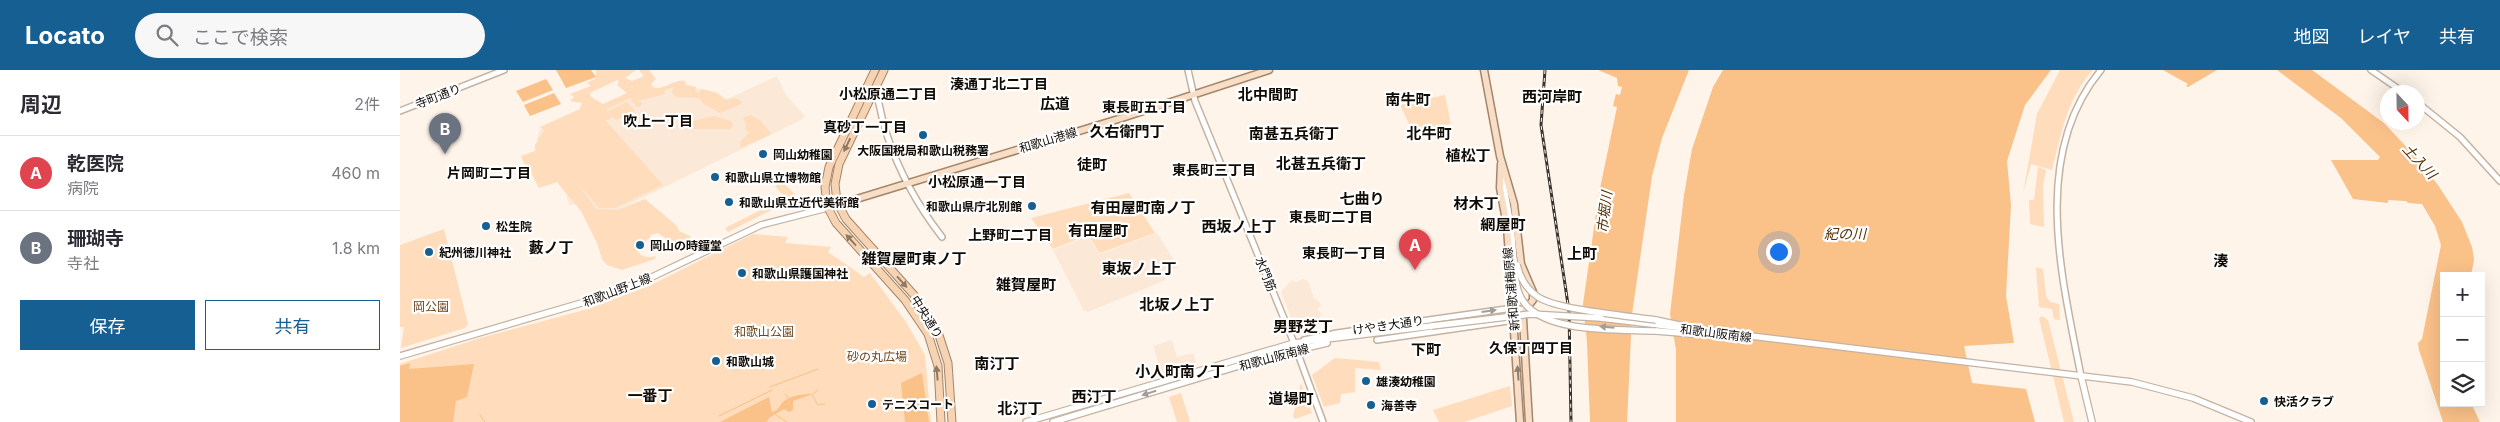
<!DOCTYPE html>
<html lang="ja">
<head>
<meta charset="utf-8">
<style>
  :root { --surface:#fff; --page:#f7f7f7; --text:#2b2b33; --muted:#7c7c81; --line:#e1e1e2; --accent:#155f93 }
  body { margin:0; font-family:Inter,"Noto Sans JP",sans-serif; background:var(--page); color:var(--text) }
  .controls { position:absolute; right:15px; bottom:15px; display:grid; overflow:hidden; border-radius:0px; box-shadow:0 5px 20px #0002 }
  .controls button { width:45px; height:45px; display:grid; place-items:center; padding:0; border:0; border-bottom:1px solid var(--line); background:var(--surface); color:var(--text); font:25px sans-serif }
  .compass { position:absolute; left:1980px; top:15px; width:45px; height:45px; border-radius:50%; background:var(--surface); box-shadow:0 5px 20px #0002; rotate:158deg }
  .you { position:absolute; left:1378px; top:181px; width:18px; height:18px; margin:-12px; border:4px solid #fff; border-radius:50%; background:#1a73e8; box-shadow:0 0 0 8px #1a73e833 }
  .badge { display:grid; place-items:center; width:32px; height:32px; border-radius:50%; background:var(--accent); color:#fff; font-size:16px; font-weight:700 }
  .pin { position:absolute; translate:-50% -41px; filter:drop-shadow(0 1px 2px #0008) }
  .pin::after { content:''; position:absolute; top:26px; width:18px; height:15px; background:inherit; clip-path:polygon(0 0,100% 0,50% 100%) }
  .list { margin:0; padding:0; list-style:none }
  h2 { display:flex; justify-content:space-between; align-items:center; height:65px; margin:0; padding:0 20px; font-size:21px }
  h2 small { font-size:16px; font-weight:400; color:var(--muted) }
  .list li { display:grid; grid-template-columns:32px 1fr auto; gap:15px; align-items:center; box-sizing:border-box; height:75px; padding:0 20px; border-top:1px solid var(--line) }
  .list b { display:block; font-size:19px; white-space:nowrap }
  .list p { margin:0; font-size:16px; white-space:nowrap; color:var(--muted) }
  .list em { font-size:16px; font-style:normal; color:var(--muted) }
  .actions { display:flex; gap:10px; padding:15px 20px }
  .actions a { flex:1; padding:11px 0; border:1px solid var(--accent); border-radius:0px; text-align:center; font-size:18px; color:var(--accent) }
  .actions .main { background:var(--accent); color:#fff }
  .icon { flex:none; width:28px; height:28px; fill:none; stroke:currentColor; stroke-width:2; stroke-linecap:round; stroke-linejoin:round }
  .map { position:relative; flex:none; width:2100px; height:352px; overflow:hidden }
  header { display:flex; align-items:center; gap:30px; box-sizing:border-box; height:70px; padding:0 25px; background:var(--accent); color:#fff }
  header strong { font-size:24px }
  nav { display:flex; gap:28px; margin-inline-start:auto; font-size:18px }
  .search { width:350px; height:45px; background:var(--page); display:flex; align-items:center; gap:12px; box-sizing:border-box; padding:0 18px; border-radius:28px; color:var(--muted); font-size:19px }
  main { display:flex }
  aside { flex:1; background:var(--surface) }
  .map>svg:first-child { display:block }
  .built { fill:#fce8d6 }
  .green { fill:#fedcbc; fill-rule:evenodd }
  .water { fill:#fac189 }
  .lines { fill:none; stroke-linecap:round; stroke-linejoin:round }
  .stream { stroke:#fac189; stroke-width:1 }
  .tertiary-casing { stroke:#c4b3a2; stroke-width:8 }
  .secondary-casing { stroke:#c4b3a2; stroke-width:8 }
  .primary-casing { stroke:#a4866a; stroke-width:9 }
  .trunk-casing { stroke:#a4866a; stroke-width:9 }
  .tertiary { stroke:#fff; stroke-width:5 }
  .secondary { stroke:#fff; stroke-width:5.5 }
  .primary { stroke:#f8dec6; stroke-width:6 }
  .trunk { stroke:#f6d3b3; stroke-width:7 }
  .rail-casing { stroke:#3b342e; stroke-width:3 }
  .rail { stroke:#fff; stroke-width:1; stroke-dasharray:4; stroke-linecap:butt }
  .secondary-bridge-casing { stroke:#c4b3a2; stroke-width:8; stroke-linecap:butt }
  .secondary-bridge { stroke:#fff; stroke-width:5.5 }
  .oneway { fill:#8f7965 }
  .oneway2 { fill:#a09d9b }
  .oneway3 { fill:#907f70 }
  .poi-dot { fill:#155f93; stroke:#fff; stroke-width:2 }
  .labels { text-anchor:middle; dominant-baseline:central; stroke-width:4.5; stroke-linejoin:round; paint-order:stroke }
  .street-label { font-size:12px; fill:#110b06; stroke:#fff }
  .poi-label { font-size:12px; font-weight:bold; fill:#110b06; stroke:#fff; text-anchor:start }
  .park-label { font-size:12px; fill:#6d461d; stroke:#fff }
  .neighbourhood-label { font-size:14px; font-weight:bold; fill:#110b06; stroke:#fff }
  .water-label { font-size:14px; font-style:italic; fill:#543002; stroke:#fff }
  .quarter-label { font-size:15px; font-weight:bold; fill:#110b06; stroke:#fff }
</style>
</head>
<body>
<header>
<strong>Locato</strong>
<div class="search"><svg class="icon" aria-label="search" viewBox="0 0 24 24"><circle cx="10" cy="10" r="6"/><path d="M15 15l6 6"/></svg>ここで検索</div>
<nav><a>地図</a><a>レイヤ</a><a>共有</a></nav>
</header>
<main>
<aside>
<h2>周辺<small>2件</small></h2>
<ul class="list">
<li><span class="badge" style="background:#e0444e">A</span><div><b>乾医院</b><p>病院</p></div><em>460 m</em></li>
<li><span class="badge" style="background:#6b7280">B</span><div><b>珊瑚寺</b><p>寺社</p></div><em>1.8 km</em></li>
</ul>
<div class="actions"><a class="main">保存</a><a>共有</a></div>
</aside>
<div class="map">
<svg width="2100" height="352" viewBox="0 0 2100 352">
  <rect width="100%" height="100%" fill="#fff4e9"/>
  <g class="built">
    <path d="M377,6l9,19 19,21 -4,4 -212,104 -11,-20 -9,1 -3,-11 -29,-40v-16l3,-9 55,-22 5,2 55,-22 4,1 20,-6 27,9 10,1 11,7z"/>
    <path d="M757,163l21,34 -16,6 4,7 -78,32 -4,-1 -31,-61 35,-14 12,18z"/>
    <path d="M903,209l5,2 6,17 8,7 -5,4 5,5 -10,13 -14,7 -17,-42 11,-12 4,2z"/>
    <path d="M772,270l5,17 16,-4 3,10 -34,11 -9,-28z"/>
  </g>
  <g class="green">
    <path d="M196,0h40l-11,8 7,3 12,-5 -5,-6h10l7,9 -5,5 3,4c11,2 20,-9 31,-7l1,4 10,2 -1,3 3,3 4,-4 15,4 8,7 10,-2 7,3 -1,3 -21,9 -16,-9 -5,-6 -23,-1 -4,-5 1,-5 -9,4 1,3 -27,7 4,2 -2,4h-4l-2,-4h-3l1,-4 -2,-1 -24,12 5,5 -3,-4 19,-9 8,9 -19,9 -5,-5v4l-6,1 58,65 -48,23h-16l-24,-28 21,29 21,1 28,-11 32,27 2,5 11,5 1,3 -2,4 -20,9 -7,-4 6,-8 -10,-7 -7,2 -1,3 -15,9c6,11 10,11 21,9l-1,3 -33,11 -15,-5 -5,-6 -5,-16 -16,-32 -24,-29 -18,6 -11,-21 -3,-1 -4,-10 14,-5v-6l9,-15 -4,-3 40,-18 2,-6 -12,-2 4,-4 -4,-3 21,-8 -4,-3 9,-5zM217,10l2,2 -2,3 10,8 -24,11 -12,-7 -1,-4z"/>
    <path d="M1660,0h33c-26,28 -32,64 -41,100l-21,-6 -8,30 14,-80z"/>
    <path d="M1045,25l6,29 -39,6 -12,-25z"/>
    <path d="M351,45l10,6 10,13 -30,14 -1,-6 9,-9 -4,-4 1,-4 -3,-7z"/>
    <path d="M314,46l17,5 2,4 -2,4h-51l9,-7z"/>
    <path d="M1638,97l8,3 -3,16 1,41 -14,-3 -1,-24h5z"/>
    <path d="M383,112l14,15 -69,35 -3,-4 60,-30 -10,-12z"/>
    <path d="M729,123l26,40 -55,20 -12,-18 -35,14 -22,-31z"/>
    <path d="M44,159l24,95 -3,4 -64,20 3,-21h-4v-82z"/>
    <path d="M353,164l35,3 -3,6 46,4 -3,5 36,25 6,-4 36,49 19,33 6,67h-531v-58l80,-26 108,-29 63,-24z"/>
    <path d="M1636,197l7,2 3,27 4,6 9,2 1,16 -6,-1 -2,-10 -13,-2z"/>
    <path d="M1642,246l6,4 26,102h-10l-25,-104z"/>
    <path d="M935,288l44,4 2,8 -26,-2v24l-14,2 -1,9 -16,4 -12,-32z"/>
    <path d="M901,313l11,30 -17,6 -2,-3z"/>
    <path d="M1110,316l2,20 -48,16h-25l-6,-12z"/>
    <path d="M781,323l9,29h-13l-8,-25z"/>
  </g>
  <g class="water">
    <path d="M156,0h35l5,7 -30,11z"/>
    <path d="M1198,0h91l-27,68 -10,38 -20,138 -5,108h-37l-3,-80 -4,-38 16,-111 18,-86 -4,-1 3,-12 4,1 2,-8 -4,-1 -1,-8z"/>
    <path d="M1323,0h328l-26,35 -18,56 4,44 -5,91 8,47 -50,3 8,37 54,6 9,33h-359v-72l-6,-36 14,-119 8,-46 21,-62z"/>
    <path d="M1763,0h54l-29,17 -2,-1 2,-2z"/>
    <path d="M1877,0h35l72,53 30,32 24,30 24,37 10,25 2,12 -3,17h-27v127h27l9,19h-37l-24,-72 -1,-7 4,-4 19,-94 -6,-19 -13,-22 -14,-1 -2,-2 -18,-1v3l-35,-4 -22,-39h47l2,-3 -39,-39z"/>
    <path d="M146,9l7,11 -30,12 -7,-11z"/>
    <path d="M154,23l7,11 -31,12 -6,-11z"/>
    <path d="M10,293l-1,6 65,-5 -7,33 -11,4 -3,21h-53v-56z"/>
    <path d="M522,303l7,49h-24l-4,-39z"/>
    <path d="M413,324l-20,7v9l-4,2 -5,-3 -15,9 -2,4h-47l49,-25 3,15c8,-2 7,-7 12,-11 8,-6 19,-7 29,-7z"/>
  </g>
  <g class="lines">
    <g class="stream">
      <path d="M370,317l48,-18"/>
      <path d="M385,324l4,4"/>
      <path d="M413,324l5,-4"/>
      <path d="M412,325l6,10 7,-1"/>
      <path d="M80,345l5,7"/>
      <path d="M376,345l11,7"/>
      <path d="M319,346l53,-26"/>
    </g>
    <g class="tertiary-casing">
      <g id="tertiary">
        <path d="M788,0l7,31 99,242 29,79"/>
        <path d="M1971,0l32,22"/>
        <path d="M469,26l8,1c4,12 5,25 10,38 12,37 31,71 55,102"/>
        <path d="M2018,33l42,34 40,44"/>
        <path d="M0,41l104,-41"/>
        <path d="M904,270l33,-7 176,-25 12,2 -2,2"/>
        <path d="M977,270l138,-20"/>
        <path d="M1681,306c-19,-98 -51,-221 20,-306"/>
      </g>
    </g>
    <g class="secondary-casing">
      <g id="secondary">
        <path d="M1102,106l9,50 3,34"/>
        <path d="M1201,248l531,64 61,16 58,24"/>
        <path d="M1256,250l23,5"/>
        <path d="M1256,261l37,3"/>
        <path d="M0,286l202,-59 50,-20 109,-52 66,-17"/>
        <path d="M1681,306l11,46"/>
        <path d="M626,352l268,-79 138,-17"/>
        <path d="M653,352l219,-66 55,-13"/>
      </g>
    </g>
    <g class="primary-casing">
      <g id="primary">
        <path d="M1084,0l16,86 14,48 7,60 12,28v8l-8,10 -2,9 6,103"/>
        <path d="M1101,94l-1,24 7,38 13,196"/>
        <path d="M427,138l298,-91 144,-47"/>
      </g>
    </g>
    <g class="trunk-casing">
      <g id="trunk">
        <path d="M475,0l-46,97 -4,20 2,19 9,17 69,77 23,34 10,32 3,56"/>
        <path d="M484,0l-45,94 -4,20 2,18 9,17 68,76 23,34 11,34 4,59"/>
      </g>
    </g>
    <use href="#tertiary" class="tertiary"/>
    <use href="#secondary" class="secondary"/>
    <use href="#primary" class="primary"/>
    <use href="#trunk" class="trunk"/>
    <g class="rail-casing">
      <path id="rail" d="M1145,0l-4,55 28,186 2,111"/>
    </g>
    <use href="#rail" class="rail"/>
    <g class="secondary-bridge-casing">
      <g id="secondary-bridge">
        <path d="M1114,190c1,14 1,29 9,41 22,33 97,28 133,30"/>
        <path d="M1117,195c3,13 9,24 21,32 20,13 91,19 118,23"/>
        <path d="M1032,256l99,-12 70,4"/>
      </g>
    </g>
    <use href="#secondary-bridge" class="secondary-bridge"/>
  </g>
  <defs><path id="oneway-solid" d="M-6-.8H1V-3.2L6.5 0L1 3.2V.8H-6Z" transform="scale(1.25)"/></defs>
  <g class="oneway">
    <use href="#oneway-solid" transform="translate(447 75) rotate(116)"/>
    <use href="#oneway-solid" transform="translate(451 170) rotate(-132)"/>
    <use href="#oneway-solid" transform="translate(502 212) rotate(48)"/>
    <use href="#oneway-solid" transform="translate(537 303) rotate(-95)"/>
  </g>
  <g class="oneway2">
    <use href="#oneway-solid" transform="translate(1089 241) rotate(-8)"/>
    <use href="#oneway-solid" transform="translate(1207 257) rotate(-175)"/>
    <use href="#oneway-solid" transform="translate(749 323) rotate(163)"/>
  </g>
  <use class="oneway3" href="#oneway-solid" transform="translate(1118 303) rotate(-94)"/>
  <g class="poi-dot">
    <circle cx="523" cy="65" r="5"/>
    <circle cx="363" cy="84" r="5"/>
    <circle cx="315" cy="107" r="5"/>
    <circle cx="329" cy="132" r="5"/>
    <circle cx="632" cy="136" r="5"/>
    <circle cx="86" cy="156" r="5"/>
    <circle cx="240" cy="175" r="5"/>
    <circle cx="29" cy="182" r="5"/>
    <circle cx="342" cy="203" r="5"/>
    <circle cx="316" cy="291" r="5"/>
    <circle cx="966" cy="311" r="5"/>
    <circle cx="1864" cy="331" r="5"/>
    <circle cx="472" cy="334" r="5"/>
    <circle cx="971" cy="335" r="5"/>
  </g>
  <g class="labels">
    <g class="street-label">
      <text transform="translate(38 26) rotate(-21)">寺町通り</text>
      <text transform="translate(648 70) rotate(-17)">和歌山港線</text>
      <text transform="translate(866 204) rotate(68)">水門筋</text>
      <text transform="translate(1111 219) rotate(-95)">新和歌浦梅原線</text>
      <text transform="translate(217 220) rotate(-21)">和歌山野上線</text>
      <text transform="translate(527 247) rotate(58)">中央通り</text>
      <text transform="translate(988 255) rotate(-8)">けやき大通り</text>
      <text transform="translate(1316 263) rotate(7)">和歌山阪南線</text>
      <text transform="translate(874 287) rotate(-15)">和歌山阪南線</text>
    </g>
    <g class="poi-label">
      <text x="523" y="80" text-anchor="middle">大阪国税局和歌山税務署</text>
      <text x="373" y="84">岡山幼稚園</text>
      <text x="325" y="107">和歌山県立博物館</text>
      <text x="339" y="132">和歌山県立近代美術館</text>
      <text x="622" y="136" text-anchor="end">和歌山県庁北別館</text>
      <text x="96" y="156">松生院</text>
      <text x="250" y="175">岡山の時鐘堂</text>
      <text x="39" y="182">紀州徳川神社</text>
      <text x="352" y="203">和歌山県護国神社</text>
      <text x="326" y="291">和歌山城</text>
      <text x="976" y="311">雄湊幼稚園</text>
      <text x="1874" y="331">快活クラブ</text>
      <text x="482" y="334">テニスコート</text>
      <text x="981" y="335">海善寺</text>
    </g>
    <g class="park-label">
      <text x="31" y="236">岡公園</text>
      <text x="364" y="261">和歌山公園</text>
      <text x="477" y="286">砂の丸広場</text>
    </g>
    <g class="neighbourhood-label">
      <text x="599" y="13">湊通丁北二丁目</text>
      <text x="488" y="23">小松原通二丁目</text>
      <text x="744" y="36">東長町五丁目</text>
      <text x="258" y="50">吹上一丁目</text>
      <text x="465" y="56">真砂丁一丁目</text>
      <text x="814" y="99">東長町三丁目</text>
      <text x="89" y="102">片岡町二丁目</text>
      <text x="577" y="111">小松原通一丁目</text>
      <text x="931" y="146">東長町二丁目</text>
      <text x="610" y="164">上野町二丁目</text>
      <text x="944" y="182">東長町一丁目</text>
      <text x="1131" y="277">久保丁四丁目</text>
    </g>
    <g class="water-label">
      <text transform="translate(2020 91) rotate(47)">土入川</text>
      <text transform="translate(1204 142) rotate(-83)">市堀川</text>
      <text x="1445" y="163">紀の川</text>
    </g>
    <g class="quarter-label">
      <text x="868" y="24">北中間町</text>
      <text x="1152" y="26">西河岸町</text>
      <text x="1008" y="29">南牛町</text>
      <text x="655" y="33">広道</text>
      <text x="727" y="61">久右衛門丁</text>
      <text x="894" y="63">南甚五兵衛丁</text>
      <text x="1029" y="63">北牛町</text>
      <text x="1068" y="85">植松丁</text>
      <text x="921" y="93">北甚五兵衛丁</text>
      <text x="692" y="94">徒町</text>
      <text x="962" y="128">七曲り</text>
      <text x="1076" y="133">材木丁</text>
      <text x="743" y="137">有田屋町南ノ丁</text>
      <text x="1103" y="154">網屋町</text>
      <text x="839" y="156">西坂ノ上丁</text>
      <text x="698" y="160">有田屋町</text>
      <text x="151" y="177">藪ノ丁</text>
      <text x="1182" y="183">上町</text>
      <text x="514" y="188">雑賀屋町東ノ丁</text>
      <text x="1821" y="190">湊</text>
      <text x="739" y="198">東坂ノ上丁</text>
      <text x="626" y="214">雑賀屋町</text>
      <text x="777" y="234">北坂ノ上丁</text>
      <text x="903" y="256">男野芝丁</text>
      <text x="1026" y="279">下町</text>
      <text x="597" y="293">南汀丁</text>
      <text x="780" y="301">小人町南ノ丁</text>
      <text x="250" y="325">一番丁</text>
      <text x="694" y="326">西汀丁</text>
      <text x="891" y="328">道場町</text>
      <text x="620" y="338">北汀丁</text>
    </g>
  </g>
</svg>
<div class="controls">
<button>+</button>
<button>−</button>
<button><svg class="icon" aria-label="layers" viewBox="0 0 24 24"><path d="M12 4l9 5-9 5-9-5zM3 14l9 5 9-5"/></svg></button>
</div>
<svg class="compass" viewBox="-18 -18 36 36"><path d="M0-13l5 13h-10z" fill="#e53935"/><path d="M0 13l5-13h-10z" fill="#7c7c81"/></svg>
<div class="you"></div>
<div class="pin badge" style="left:1015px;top:200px;background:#e0444e">A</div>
<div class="pin badge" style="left:45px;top:84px;background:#6b7280">B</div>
</div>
</main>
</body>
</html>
